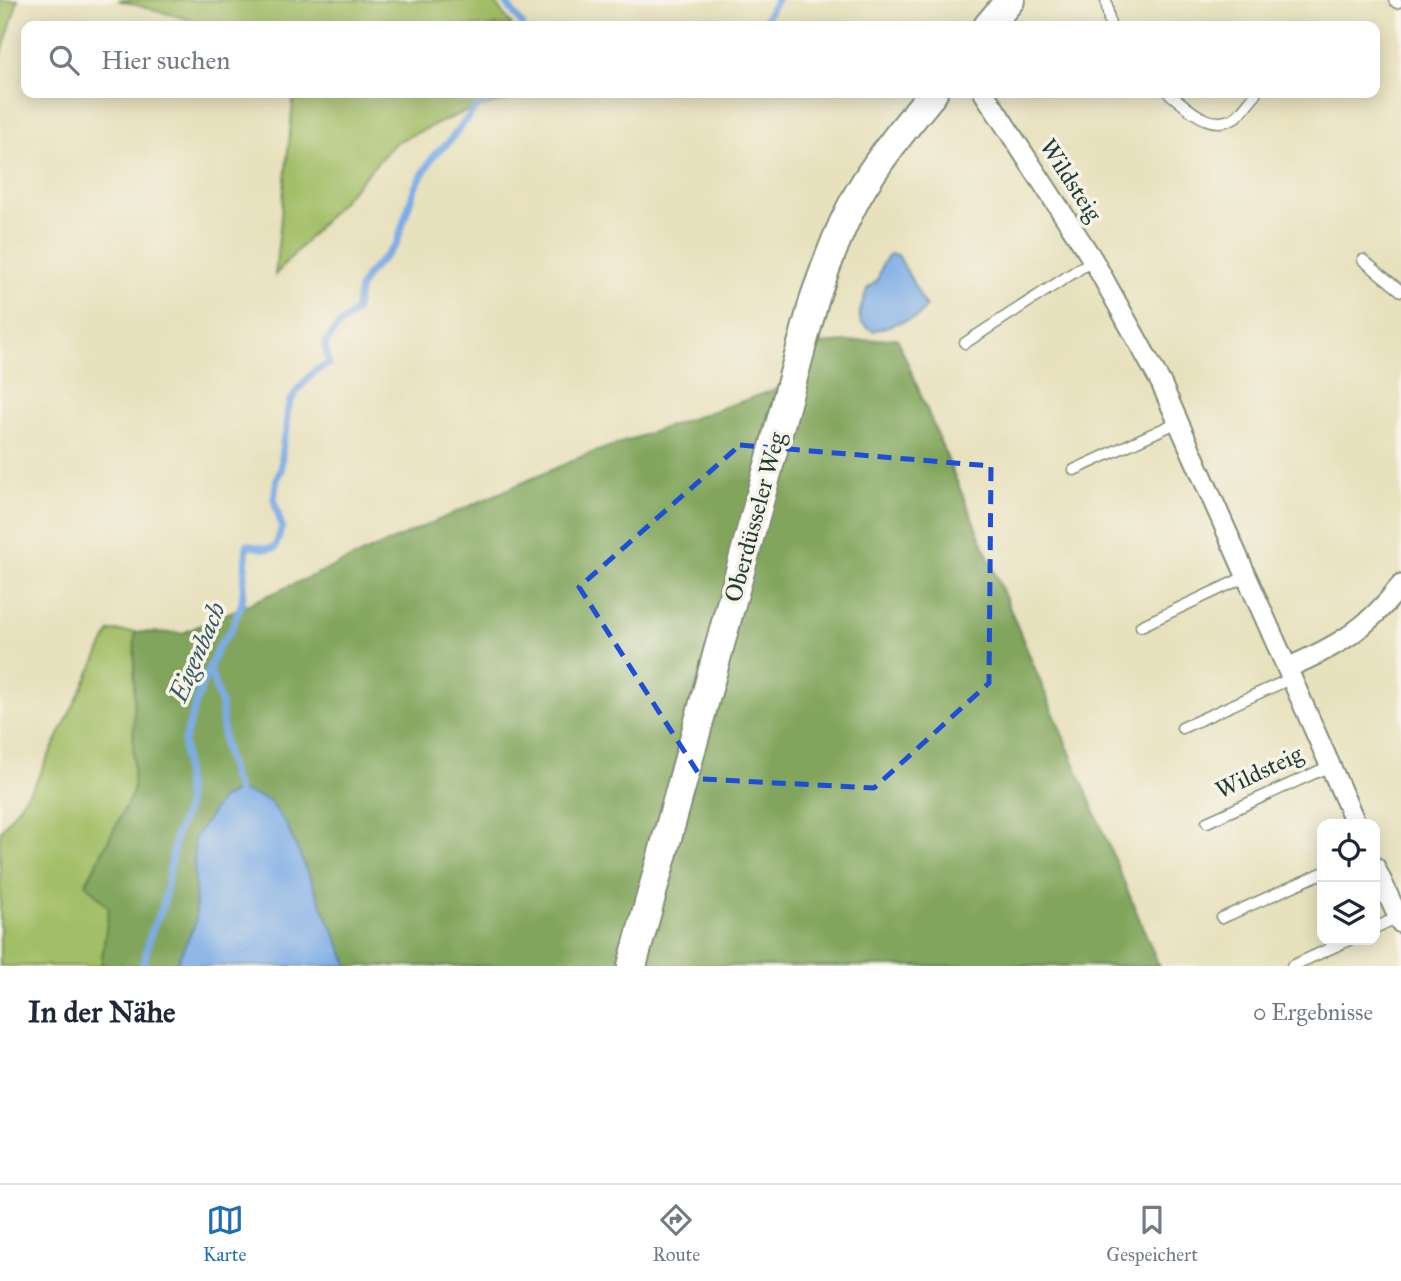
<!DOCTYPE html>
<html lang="de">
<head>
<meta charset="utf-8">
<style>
  :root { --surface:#fff; --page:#f6f6f7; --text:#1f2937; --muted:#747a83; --line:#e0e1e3; --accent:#1f6fb2 }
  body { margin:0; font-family:"IM FELL Great Primer",serif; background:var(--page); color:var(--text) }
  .controls { position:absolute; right:21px; bottom:21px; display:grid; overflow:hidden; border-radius:14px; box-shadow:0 4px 18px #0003 }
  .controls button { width:63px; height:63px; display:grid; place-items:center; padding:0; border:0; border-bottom:2px solid var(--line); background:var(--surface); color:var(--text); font:35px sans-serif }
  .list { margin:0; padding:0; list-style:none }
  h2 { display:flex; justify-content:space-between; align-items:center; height:91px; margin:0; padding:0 28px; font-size:30px }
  h2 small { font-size:23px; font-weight:400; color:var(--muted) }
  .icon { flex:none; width:38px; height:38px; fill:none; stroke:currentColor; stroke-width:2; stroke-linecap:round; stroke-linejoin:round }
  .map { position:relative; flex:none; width:1401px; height:966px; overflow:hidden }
  .search { position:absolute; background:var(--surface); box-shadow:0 4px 18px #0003; left:21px; right:21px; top:21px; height:77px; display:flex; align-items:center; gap:18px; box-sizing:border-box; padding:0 24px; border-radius:14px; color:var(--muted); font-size:26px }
  .sheet { height:217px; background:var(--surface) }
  nav { display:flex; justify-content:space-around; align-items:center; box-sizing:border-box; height:98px; border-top:2px solid var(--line); background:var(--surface); font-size:19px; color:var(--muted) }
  nav a { display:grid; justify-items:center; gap:4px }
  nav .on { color:var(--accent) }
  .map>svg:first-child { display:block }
  .green { fill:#a2be66; stroke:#607e4d; stroke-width:2 }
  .forest { fill:#81a55b; stroke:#507148; stroke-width:2 }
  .water { fill:#7cace6; stroke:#4e748d; stroke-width:2 }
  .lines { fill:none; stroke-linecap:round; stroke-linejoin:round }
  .stream { stroke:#7cace6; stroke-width:7 }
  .lane-casing { stroke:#848f78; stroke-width:13 }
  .street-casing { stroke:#848f78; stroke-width:23 }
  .secondary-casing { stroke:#848f78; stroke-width:32 }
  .lane { stroke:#fff; stroke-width:10 }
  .street { stroke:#fff; stroke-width:19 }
  .secondary { stroke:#fff; stroke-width:28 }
  .marked { fill:none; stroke:#1d4ed8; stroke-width:5; stroke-dasharray:14 9; stroke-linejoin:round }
  .labels { text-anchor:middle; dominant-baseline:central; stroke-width:7; stroke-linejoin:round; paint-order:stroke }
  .street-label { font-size:24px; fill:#1f3d34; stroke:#f7f3e8 }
  .water-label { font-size:26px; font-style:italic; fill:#365960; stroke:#f7f3e8 }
</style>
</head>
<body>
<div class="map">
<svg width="1401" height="966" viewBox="0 0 1401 966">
  <rect width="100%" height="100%" fill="#f7f3e8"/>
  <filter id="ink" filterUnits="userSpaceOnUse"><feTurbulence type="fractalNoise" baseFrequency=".0143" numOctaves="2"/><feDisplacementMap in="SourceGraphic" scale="14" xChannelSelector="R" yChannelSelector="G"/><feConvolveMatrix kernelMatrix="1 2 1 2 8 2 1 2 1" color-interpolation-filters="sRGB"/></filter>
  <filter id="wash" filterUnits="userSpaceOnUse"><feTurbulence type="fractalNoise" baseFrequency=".00686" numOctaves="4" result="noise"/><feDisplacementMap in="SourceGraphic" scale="28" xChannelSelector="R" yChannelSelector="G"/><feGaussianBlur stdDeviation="1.57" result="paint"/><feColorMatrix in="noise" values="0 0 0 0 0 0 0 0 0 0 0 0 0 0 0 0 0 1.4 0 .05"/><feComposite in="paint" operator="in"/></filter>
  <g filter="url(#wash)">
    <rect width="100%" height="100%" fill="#e8e1bd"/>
    <g class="green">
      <path d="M0,0h18l-18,59z"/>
      <path d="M118,0h375l19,26h-299z"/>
      <path d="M294,93h240l-70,19 -68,30 -121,133z"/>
      <path d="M110,631l25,1 -2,163 -47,88 24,24 -9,59h-101v-134l36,-50z"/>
    </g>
    <path class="forest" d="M897,338l262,628h-810l-63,-142 -92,15 2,83 -21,44h-74l8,-58 -23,-24 47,-92 2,-160 48,1 400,-177 197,-68 40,-44z"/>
    <g class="water">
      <path d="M890,254l8,1 28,52 -8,10 -45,14 -12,-8 -2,-9 8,-25 10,-8 6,-18z"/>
      <path d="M238,790l31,10 17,24 63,142h-174l21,-44 -2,-83 27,-40z"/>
    </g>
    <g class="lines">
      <g class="stream">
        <path d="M504,0l19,26"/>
        <path d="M761,26l16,-26"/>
        <path d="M209,668l12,36 3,39 8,34 6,13v9"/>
        <path d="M143,966l8,-34 12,-26 13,-71 11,-27 -3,-67 17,-53 18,-43 11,-13 12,-29 5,-58 19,4 9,-1 7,-21 -8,-27 3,-22 4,-8 2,-29 4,-12v-15l3,-12 9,-14 17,-18 13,-6 -4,-20 11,-16 19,-16 5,-24 7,-13 29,-30 19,-58 19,-32 13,-11 30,-38 31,-13"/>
      </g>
    </g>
  </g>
  <g filter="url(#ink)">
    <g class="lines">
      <g class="lane-casing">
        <g id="lane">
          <path d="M1106,0l4,26"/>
          <path d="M1394,0l3,3"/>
          <path d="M1169,93c19,15 42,41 68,23 6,-5 12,-15 18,-21"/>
          <path d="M1363,260l38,31"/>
          <path d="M965,343l128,-83"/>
          <path d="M1074,470l104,-48"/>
          <path d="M1141,626l106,-50"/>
          <path d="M1182,728l110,-50"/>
          <path d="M1207,822l123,-56"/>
          <path d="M1222,918l100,-45"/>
          <path d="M1375,928l23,-11"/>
          <path d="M1292,966l57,-26"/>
        </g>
      </g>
      <g class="street-casing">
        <g id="street">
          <path d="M984,93l109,167 68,123 195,441"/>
          <path d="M1287,668c51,-22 80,-39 114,-83"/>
          <path d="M1375,867l26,56"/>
        </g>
      </g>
      <g class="secondary-casing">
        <g id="secondary">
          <path d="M988,26l22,-26"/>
          <path d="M632,966l183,-669c14,-39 28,-79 50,-114 20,-32 44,-61 68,-90"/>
        </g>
      </g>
      <use href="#lane" class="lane"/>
      <use href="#street" class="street"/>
      <use href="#secondary" class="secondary"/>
    </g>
  </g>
  <path class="marked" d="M740,445l251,21 -2,217 -115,105 -172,-9 -123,-192z"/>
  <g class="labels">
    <g class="street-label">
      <text transform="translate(1071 180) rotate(57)">Wildsteig</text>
      <text transform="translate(755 517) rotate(-75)">Oberdüsseler Weg</text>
      <text transform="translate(1259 772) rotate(-25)">Wildsteig</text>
    </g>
    <g class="water-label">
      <text transform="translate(197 652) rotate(-67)">Eigenbach</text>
    </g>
  </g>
</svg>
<div class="controls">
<button><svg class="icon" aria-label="locate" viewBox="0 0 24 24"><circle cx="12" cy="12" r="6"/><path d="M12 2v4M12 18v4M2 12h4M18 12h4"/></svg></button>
<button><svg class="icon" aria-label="layers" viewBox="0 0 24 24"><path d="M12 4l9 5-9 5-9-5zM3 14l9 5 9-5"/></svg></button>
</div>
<div class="search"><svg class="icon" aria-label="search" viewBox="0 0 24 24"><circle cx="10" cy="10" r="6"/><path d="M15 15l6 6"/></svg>Hier suchen</div>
</div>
<section class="sheet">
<h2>In der Nähe<small>0 Ergebnisse</small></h2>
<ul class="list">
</ul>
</section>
<nav>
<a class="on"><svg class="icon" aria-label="map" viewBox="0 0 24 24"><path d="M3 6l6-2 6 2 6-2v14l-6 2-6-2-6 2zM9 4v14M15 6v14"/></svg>Karte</a>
<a><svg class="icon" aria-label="directions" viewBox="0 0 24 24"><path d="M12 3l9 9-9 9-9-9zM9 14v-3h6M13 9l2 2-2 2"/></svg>Route</a>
<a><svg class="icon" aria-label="saved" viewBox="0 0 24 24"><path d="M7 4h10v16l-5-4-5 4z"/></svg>Gespeichert</a>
</nav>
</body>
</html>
